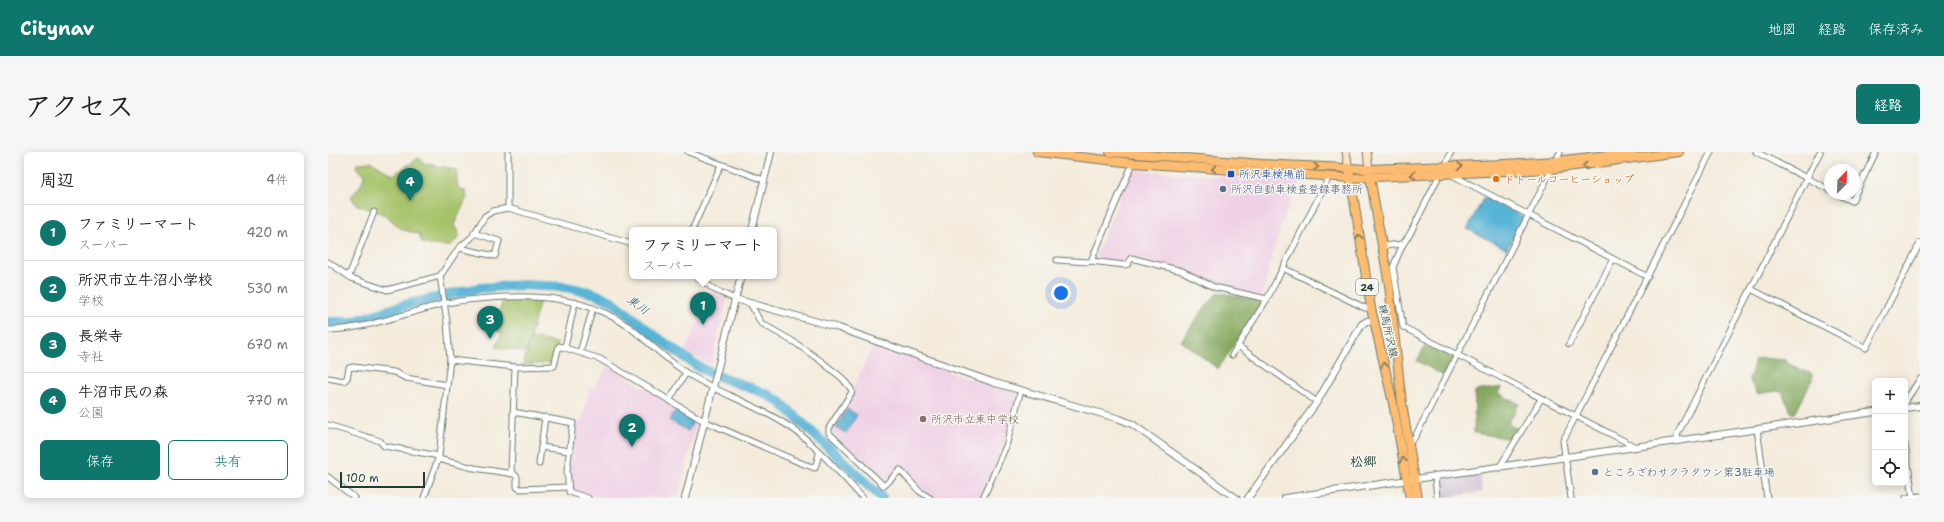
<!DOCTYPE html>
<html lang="ja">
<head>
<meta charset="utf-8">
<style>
  :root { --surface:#fff; --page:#f6f6f6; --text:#202124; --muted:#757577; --line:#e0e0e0; --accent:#0f766e }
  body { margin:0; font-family:"Shantell Sans","Klee One",sans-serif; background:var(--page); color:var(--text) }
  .controls { position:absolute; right:12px; bottom:12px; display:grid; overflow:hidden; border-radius:6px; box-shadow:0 2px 10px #0003 }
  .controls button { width:36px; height:36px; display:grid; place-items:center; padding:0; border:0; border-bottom:1px solid var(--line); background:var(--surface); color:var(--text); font:20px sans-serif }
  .compass { position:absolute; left:1496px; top:12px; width:36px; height:36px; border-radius:50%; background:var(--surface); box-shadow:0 2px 10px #0003; rotate:23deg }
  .scale { position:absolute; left:12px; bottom:10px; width:85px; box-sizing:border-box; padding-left:4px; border:2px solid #1f3d34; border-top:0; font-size:11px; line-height:14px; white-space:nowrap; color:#1f3d34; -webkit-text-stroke:3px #f6f6f2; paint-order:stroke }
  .you { position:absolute; left:733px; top:141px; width:14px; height:14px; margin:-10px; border:3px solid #fff; border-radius:50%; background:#1a73e8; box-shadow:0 0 0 6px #1a73e833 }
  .badge { display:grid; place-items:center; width:26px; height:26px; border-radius:50%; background:var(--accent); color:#fff; font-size:13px; font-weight:700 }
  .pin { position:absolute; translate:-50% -33px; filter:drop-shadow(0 1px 2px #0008) }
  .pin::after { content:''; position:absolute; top:21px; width:14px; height:12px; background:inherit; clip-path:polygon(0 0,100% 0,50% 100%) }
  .popup { position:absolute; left:301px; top:75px; width:148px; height:52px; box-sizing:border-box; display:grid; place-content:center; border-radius:6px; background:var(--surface); filter:drop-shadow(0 1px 3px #0005); font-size:13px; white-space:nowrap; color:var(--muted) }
  .popup b { font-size:15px; color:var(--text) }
  .popup::after { content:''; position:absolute; left:50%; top:100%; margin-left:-8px; border:8px solid transparent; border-top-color:var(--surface) }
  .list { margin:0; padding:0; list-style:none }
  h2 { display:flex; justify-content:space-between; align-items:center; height:52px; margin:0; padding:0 16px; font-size:17px }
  h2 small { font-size:13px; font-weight:400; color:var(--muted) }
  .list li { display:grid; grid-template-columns:26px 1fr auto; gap:12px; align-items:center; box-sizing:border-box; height:56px; padding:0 16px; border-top:1px solid var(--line) }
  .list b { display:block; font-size:15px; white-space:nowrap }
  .list p { margin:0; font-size:13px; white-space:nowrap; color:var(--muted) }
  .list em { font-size:13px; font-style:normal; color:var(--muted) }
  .actions { display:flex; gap:8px; padding:12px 16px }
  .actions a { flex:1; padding:9px 0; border:1px solid var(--accent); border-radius:6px; text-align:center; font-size:14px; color:var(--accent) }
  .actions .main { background:var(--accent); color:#fff }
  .icon { flex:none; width:22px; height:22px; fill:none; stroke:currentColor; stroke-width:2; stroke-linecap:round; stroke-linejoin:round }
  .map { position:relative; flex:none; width:1592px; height:346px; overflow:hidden; border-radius:6px }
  header { display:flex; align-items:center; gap:24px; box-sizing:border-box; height:56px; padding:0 20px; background:var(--accent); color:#fff }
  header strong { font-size:19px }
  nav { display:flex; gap:22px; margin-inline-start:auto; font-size:14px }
  .intro { display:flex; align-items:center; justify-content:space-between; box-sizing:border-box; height:96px; padding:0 24px }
  h1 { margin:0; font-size:28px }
  .button { padding:10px 18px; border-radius:6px; background:var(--accent); color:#fff; font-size:14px; font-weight:700 }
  main { display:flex; gap:24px; padding:0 24px }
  aside { flex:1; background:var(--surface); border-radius:6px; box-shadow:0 2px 10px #0003 }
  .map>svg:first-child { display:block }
  .built { fill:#f0d0e5 }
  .industrial { fill:#cebed2 }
  .green { fill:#a7c36a; stroke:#63804f }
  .forest { fill:#85a95e; stroke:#527349 }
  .water { fill:#58b4d6; stroke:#3c7885 }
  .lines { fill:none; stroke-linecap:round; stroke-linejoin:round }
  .river { stroke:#58b4d6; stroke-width:10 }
  .minor-casing { stroke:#6a7a6e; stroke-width:7 }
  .tertiary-casing { stroke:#6a7a6e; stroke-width:8 }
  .secondary-casing { stroke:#6a7a6e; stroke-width:9 }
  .primary-casing { stroke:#6a7a6e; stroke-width:10 }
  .trunk-casing { stroke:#6a7a6e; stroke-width:10 }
  .minor { stroke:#fff; stroke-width:5 }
  .tertiary { stroke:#fff; stroke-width:6 }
  .secondary { stroke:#fee4c6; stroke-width:7 }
  .primary { stroke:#fdbc70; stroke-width:8 }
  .trunk { stroke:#fdbc70; stroke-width:8 }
  .oneway { stroke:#83764f }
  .transit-dot { fill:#1a4fb4; stroke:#f6f6f2; stroke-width:1.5 }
  .food-dot { fill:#e8710a; stroke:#f6f6f2; stroke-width:1.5 }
  .service-dot { fill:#5c6f8a; stroke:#f6f6f2; stroke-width:1.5 }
  .education-dot { fill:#8d6e63; stroke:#f6f6f2; stroke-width:1.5 }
  .labels { text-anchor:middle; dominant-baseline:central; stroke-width:3; stroke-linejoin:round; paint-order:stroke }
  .shield { fill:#f6f6f2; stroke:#60746d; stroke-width:1 }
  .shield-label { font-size:10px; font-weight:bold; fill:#1f3d34 }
  .transit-label { font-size:11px; fill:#164399; stroke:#f6f6f2; text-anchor:start }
  .food-label { font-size:11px; fill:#c56008; stroke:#f6f6f2; text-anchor:start }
  .service-label { font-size:11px; fill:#4e5e75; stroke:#f6f6f2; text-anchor:start }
  .street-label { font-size:11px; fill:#1f3d34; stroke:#f6f6f2 }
  .education-label { font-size:11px; fill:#785e54; stroke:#f6f6f2; text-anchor:start }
  .water-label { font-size:12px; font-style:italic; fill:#2d5b5c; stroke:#f6f6f2 }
  .quarter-label { font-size:13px; font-weight:bold; fill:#1f3d34; stroke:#f6f6f2 }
</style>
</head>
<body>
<header>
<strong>Citynav</strong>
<nav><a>地図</a><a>経路</a><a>保存済み</a></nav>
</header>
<div class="intro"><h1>アクセス</h1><a class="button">経路</a></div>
<main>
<aside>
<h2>周辺<small>4件</small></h2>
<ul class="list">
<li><span class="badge">1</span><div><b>ファミリーマート</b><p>スーパー</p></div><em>420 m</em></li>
<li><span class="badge">2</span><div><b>所沢市立牛沼小学校</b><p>学校</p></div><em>530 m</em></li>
<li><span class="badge">3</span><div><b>長栄寺</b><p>寺社</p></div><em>670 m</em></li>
<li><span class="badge">4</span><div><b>牛沼市民の森</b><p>公園</p></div><em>770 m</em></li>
</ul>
<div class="actions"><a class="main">保存</a><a>共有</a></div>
</aside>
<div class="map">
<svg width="1592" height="346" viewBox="0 0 1592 346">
  <rect width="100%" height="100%" fill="#f6f6f2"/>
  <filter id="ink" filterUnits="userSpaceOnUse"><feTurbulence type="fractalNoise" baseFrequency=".025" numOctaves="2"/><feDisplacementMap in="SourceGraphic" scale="8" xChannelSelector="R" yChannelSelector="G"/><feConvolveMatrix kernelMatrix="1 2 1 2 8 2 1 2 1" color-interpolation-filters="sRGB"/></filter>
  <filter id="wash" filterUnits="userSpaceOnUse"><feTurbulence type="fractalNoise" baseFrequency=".012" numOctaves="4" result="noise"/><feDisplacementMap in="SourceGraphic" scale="16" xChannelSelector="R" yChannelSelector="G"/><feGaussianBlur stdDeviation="0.9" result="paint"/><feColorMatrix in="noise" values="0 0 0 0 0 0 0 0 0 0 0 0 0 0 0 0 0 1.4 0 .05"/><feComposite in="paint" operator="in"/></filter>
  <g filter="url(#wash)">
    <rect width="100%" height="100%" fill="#f4ebdb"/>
    <g class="built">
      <path d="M804,18l168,11 -19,44 -20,73 -47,-11 -32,-16 -51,-13 -3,6 -34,-5z"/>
      <path d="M384,139l15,8 -16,66 -26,-13z"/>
      <path d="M546,192l80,30 62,18 2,2 -14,50 -23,54h-46l-13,-8 -21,-23 -15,14 -4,-1 -51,-48 -1,-3 24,-39 -1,-2z"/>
      <path d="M280,214l88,52 1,4 -19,76h-77l-30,-8 -2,-20 7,-48 5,1 9,-36 4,2z"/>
    </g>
    <path class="industrial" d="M1152,321l2,19 -41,6 -3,-16 3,-4z"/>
    <g class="green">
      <path d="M91,6l7,6 30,5 2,19 7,3 2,6 -13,28 6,11 -9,10 -22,-1 -7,-2 -3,-9 -18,-5 -15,-14 -29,-10 -6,-8 9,-11 5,-12 -9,-6 2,-5 13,-1 22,13z"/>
      <path d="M175,148h37l-14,52 -30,-5 6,-14 -7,-3 3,-7 -2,-1z"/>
      <path d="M203,186l26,5 -3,18 -3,2 -28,2z"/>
    </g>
    <g class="forest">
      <path d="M890,140l46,10 -46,67 -37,-28 17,-25z"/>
      <path d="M1099,190l28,15 -11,19 -27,-15z"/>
      <path d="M1433,206l24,2 6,5 21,9v6l-16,32 -3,2 -3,-3c-1,-7 -6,-10 -7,-18l-6,-2 -20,3 -8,-15 6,-19z"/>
      <path d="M1174,235l-4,6 21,11 -11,20 11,6 -6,9 -39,-6 1,-42z"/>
    </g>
    <g class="water">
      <path d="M1156,45l40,20 -17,32 -40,-20z"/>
      <path d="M519,257l10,6 -11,18 -10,-5z"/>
      <path d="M347,259l18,10 -5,10 -19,-11z"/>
    </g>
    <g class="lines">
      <path class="river" d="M0,170h25l51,-17 76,-17 44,-3 42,2 27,6 19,8 42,34 43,31 14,7 53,20 15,8 103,97"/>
    </g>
  </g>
  <g filter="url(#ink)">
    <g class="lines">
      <g class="minor-casing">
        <g id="minor">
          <path d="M360,0l76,28"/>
          <path d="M1428,0l74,38"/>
          <path d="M1228,9l4,-9"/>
          <path d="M1117,15l6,-15"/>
          <path d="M1124,23l196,102"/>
          <path d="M1509,42l15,7 24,-49"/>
          <path d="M180,56v-56"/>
          <path d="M364,78l29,-65"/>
          <path d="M1075,92l-10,23 10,60 233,120"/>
          <path d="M1054,94l21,-2 7,-10 30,-60"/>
          <path d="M131,96l36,8 4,-15 -25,-8"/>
          <path d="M729,108l31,2 3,-1 42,-98"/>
          <path d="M763,109l33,4 4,-1 3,-6 51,13 32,16 53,12 62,-122"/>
          <path d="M0,110l23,16 36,12 53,-14 19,-28 13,-11 13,-21 8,-5 15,-3 124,36"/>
          <path d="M955,116l82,40h6"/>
          <path d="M21,124l25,-64"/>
          <path d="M367,124l20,14 20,9"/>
          <path d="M1423,137l115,59 54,-105"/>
          <path d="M422,151l11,20 33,19 27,19 21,17 9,11 1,3 -23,36v5l55,53 16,-16 19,21 11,7"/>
          <path d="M0,178c40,-1 77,-17 115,-26 21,-5 45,-6 66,-7 42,-2 84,5 119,29 21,16 39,35 62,49 31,19 66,30 97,50 26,16 54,50 76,73"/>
          <path d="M1241,192l44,-85"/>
          <path d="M910,194l79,56"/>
          <path d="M237,195l10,-45"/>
          <path d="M252,200l13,-44"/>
          <path d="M904,203l35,-56"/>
          <path d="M122,208l65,7 39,-1 5,-20 41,13 104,62 97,42 14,5 4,-14"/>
          <path d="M0,226l16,3 3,-3 2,-10 4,-1 41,5 12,6 41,7"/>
          <path d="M342,247l16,-26"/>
          <path d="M1577,250l15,-23"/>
          <path d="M185,260l60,11 -6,47 2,22 19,6"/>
          <path d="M0,273l52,16 4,5 55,10"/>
          <path d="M1429,277l10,69"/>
          <path d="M1350,289l-1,-6 143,-283"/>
          <path d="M1081,291l6,-6 137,-268"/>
          <path d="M1577,292l8,54"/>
          <path d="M213,295l29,4"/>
          <path d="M110,307l36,9 40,6 3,3v10l3,2 48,-2"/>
          <path d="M211,312l6,-47"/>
          <path d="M1171,316l42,-69"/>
          <path d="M183,321l4,-106"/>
          <path d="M0,325l27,21"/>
          <path d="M1107,325l2,21"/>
          <path d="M96,346l15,-42 11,-96 -3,-38 -7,-46"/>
          <path d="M655,346l23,-52 15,-56"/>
          <path d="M1243,346l-8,-57 148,-289"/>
          <path d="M1578,346l14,-2"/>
        </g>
      </g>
      <g class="tertiary-casing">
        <g id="tertiary">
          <path d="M424,78l19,-78"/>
          <path d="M407,147l101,28 156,55 128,37 12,5 104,74"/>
          <path d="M1577,256l15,-2"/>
          <path d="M357,346l56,-222"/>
          <path d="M920,346l69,-96 45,-78 5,-3 7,-1"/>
          <path d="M957,346l590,-86"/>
        </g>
      </g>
      <g class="secondary-casing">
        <g id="secondary">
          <path d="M1018,0l3,17"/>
          <path d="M1039,0l2,17"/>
        </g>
      </g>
      <g class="primary-casing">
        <g id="primary">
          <path d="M1021,17l22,139 22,95 17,95"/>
          <path d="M1041,19l20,114 13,119 16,94"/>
        </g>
      </g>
      <g class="trunk-casing">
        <g id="trunk">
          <path d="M709,0l96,11 218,15 201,-9 127,-17"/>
          <path d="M782,0l152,12 107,5 136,-5 51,-3 76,-9"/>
        </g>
      </g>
      <use href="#minor" class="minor"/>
      <use href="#tertiary" class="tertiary"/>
      <use href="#secondary" class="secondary"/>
      <use href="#primary" class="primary"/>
      <use href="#trunk" class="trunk"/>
    </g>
    <defs><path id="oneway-chevron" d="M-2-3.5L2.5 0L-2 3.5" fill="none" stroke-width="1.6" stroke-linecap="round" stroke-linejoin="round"/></defs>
    <g class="oneway">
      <use href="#oneway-chevron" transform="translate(1132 14) rotate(-2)"/>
      <use href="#oneway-chevron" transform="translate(1257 14) rotate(174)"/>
      <use href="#oneway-chevron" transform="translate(988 15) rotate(3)"/>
      <use href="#oneway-chevron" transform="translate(886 17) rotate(-176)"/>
      <use href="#oneway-chevron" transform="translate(1085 23) rotate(178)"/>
      <use href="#oneway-chevron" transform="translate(1031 85) rotate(-99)"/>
      <use href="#oneway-chevron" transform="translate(1056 213) rotate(-103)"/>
      <use href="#oneway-chevron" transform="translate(1075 308) rotate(-100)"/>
    </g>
  </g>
  <rect class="transit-dot" x="899" y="18" width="8" height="8" rx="2"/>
  <circle class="food-dot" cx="1168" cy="27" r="4"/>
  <g class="service-dot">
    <circle cx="895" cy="37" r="4"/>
    <circle cx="1267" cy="320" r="4"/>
  </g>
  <circle class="education-dot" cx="595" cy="267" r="4"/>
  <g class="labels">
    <rect class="shield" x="1028" y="127" width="22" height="16" rx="3"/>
    <g class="shield-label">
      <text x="1039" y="135">24</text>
    </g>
    <g class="transit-label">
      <text x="911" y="22">所沢車検場前</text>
    </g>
    <g class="food-label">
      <text x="1176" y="27">ドトールコーヒーショップ</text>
    </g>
    <g class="service-label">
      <text x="903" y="37">所沢自動車検査登録事務所</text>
      <text x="1275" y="320">ところざわサクラタウン第3駐車場</text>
    </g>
    <g class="street-label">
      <text transform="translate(1060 179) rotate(77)">練馬所沢線</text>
    </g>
    <g class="education-label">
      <text x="603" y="267">所沢市立東中学校</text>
    </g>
    <g class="water-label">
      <text transform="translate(310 153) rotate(37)">東川</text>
    </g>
    <g class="quarter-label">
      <text x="1035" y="309">松郷</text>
    </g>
  </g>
</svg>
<div class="controls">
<button>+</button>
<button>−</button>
<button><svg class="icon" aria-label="locate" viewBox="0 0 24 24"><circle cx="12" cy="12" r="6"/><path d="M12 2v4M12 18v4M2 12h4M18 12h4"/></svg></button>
</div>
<svg class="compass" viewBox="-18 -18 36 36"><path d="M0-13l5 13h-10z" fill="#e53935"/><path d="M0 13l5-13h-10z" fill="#757577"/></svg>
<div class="scale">100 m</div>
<div class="you"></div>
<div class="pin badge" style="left:375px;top:173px">1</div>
<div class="popup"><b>ファミリーマート</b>スーパー</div>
<div class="pin badge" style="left:304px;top:295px">2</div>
<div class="pin badge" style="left:162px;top:187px">3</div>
<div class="pin badge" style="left:82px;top:49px">4</div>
</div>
</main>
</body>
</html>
